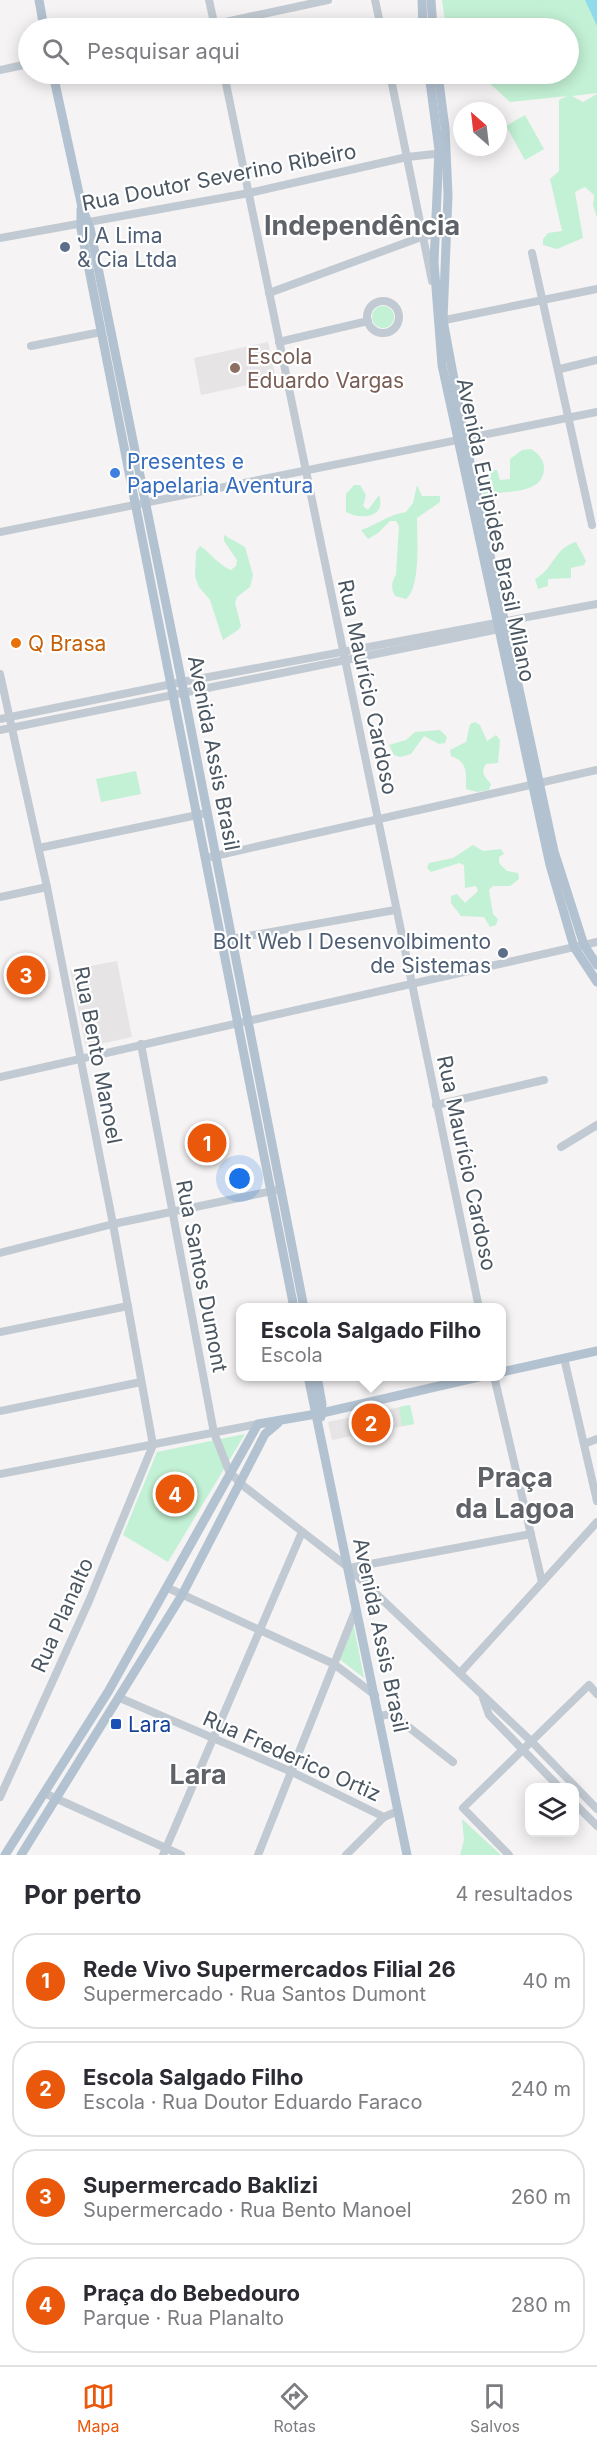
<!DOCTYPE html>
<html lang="pt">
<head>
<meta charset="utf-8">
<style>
  :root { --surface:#fff; --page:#f2f2f3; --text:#2b2b33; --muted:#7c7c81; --line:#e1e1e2; --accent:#ea580c }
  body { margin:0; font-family:Inter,sans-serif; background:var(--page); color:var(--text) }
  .controls { position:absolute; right:18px; bottom:18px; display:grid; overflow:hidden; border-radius:12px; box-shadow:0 3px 15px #0003 }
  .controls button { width:54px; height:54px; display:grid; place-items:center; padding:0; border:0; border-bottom:2px solid var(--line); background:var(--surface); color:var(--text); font:30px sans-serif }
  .compass { position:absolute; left:453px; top:102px; width:54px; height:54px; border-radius:50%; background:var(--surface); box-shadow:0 3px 15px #0003; rotate:332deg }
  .you { position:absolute; left:240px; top:1179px; width:21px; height:21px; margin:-15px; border:4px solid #fff; border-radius:50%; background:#1a73e8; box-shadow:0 0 0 9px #1a73e833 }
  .badge { display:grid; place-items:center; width:39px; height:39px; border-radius:50%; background:var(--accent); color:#fff; font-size:20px; font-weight:700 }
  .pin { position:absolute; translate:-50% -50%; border:3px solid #fff; box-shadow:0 2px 6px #0006 }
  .popup { position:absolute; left:236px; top:1303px; width:270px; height:78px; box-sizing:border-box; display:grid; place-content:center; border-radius:12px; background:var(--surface); filter:drop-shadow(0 2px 4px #0005); font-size:20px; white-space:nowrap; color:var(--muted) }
  .popup b { font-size:22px; color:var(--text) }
  .popup::after { content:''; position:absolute; left:50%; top:100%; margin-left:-12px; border:12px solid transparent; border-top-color:var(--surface) }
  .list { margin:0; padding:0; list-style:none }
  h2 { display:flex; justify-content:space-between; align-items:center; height:78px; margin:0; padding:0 24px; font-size:26px }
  h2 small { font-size:20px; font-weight:400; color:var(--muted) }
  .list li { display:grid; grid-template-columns:39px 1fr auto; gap:18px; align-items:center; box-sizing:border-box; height:96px; margin:0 12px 12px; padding:0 12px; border:2px solid var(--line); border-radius:24px }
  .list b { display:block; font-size:22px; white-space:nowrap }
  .list p { margin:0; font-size:20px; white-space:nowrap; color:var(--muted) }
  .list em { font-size:20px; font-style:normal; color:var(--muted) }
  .icon { flex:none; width:33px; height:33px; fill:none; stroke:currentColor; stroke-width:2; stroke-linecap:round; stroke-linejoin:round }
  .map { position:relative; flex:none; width:597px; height:1855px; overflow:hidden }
  .search { position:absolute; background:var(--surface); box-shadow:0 3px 15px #0003; left:18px; right:18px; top:18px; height:66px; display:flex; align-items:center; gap:15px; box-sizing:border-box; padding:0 21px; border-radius:33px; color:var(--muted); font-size:22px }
  .sheet { height:510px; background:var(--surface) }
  nav { display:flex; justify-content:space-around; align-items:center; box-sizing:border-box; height:84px; border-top:2px solid var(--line); background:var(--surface); font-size:16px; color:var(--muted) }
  nav a { display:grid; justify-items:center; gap:3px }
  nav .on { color:var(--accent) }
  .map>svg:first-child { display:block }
  .education { fill:#e6e4e5 }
  .green { fill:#c3f1d5 }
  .water { fill:#90daee }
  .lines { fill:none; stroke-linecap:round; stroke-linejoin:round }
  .minor { stroke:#c1cad2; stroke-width:8 }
  .major { stroke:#b3c2d1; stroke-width:9 }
  .service-dot { fill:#5c6f8a; stroke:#fff; stroke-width:2 }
  .education-dot { fill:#8d6e63; stroke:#fff; stroke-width:2 }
  .shop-dot { fill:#3f7fe0; stroke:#fff; stroke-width:2 }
  .food-dot { fill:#e8710a; stroke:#fff; stroke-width:2 }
  .transit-dot { fill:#1a4fb4; stroke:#fff; stroke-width:2 }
  .labels { text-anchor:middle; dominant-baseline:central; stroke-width:4.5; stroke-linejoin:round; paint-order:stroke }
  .street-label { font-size:21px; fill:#4a5661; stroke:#fff }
  .service-label { font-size:21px; fill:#4e5e75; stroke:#fff; text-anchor:start }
  .education-label { font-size:21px; fill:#785e54; stroke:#fff; text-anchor:start }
  .shop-label { font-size:21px; fill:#366cbe; stroke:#fff; text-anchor:start }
  .food-label { font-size:21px; fill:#c56008; stroke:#fff; text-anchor:start }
  .transit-label { font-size:21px; fill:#164399; stroke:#fff; text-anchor:start }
  .district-label { font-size:27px; font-weight:bold; fill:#5f6368; stroke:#fff }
</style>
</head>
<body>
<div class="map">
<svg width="597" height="1855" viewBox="0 0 597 1855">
  <rect width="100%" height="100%" fill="#f5f3f3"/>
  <g class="education">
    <path d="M268,342l8,37 -75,16 -7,-37z"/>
    <path d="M117,961l15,76 -46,10 -16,-77z"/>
    <path d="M410,1405l4,19 -82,16 -4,-18z"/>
  </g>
  <g class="green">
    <path d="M442,0h155v93l-25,3 11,6 14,-8v124l-4,-13 1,-10 -9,-8 -10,5 8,46 -26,11 -14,-4v-6l5,-6 14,-2 -12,-52 9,-8v-71l8,-4 -57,6 -26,-24 -29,-4h113v-46h-122z"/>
    <path d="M525,115l19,34 -19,11 -19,-34z"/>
    <circle cx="383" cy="317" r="11"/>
    <path d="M531,449c7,4 13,11 13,19 0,28 -41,22 -59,27l-4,-3v-4l9,-4 -4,-10 2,-4h9l3,10 10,-1v-20l12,-9z"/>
    <path d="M354,485h6l6,10 -3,11 5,4 11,-15c8,23 -19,25 -33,17v-18z"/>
    <path d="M417,485l5,11h18v6l-23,16c0,19 4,69 -11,81l-11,-3c-4,-7 -4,-14 1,-21l3,-49 -3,-5h-6l-12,12 -10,6 -7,-9c18,-6 26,-15 45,-18l7,-9z"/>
    <path d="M224,535l21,12 8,28 -3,12 -13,10 -2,6 6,23 -3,4 -15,10 -13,-40 -11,-13 -4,-11 1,-24 4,-6c12,8 18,19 31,24l5,-4 1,-6 -13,-19z"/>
    <path d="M576,542l10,19 -2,4 -13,3v10l-23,1v7l-10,3 -3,-10c18,-9 19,-31 41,-37z"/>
    <path d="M475,722l5,3 7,16 9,-6 4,5 -2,23 -12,1c-6,9 -1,13 5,20l-2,6 -12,2 -11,-3c0,-17 2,-27 -15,-33l-1,-6 16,-8 4,-18z"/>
    <path d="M440,730l7,7 -2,6 -6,1 -15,-8 -13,18 -11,3 -6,-2 -5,-10 17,-5 9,-8z"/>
    <path d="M136,771l5,23 -40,8 -5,-23z"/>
    <path d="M473,845l10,6 18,-2 3,5 -5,3v6l8,8 11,2 1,6 -9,7h-17l-4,4 4,24 5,5 -2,6 -6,2 -6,-10 -23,-1 -10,-13v-7l6,-2 8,9 13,-12 -2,-5 -11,2 -1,-23 -5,-2 -28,9 -4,-4 2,-5 24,-5z"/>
    <path d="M410,1405l4,19 -12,2 -3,-19z"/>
    <path d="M245,1434l-77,128 -45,-27 34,-83z"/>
    <path d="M353,1622l11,56 -26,-20z"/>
    <path d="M462,1819l39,36h-41l4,-15z"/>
  </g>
  <path class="water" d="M585,0h12v26z"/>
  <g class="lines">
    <g class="minor">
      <path d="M209,0l6,27"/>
      <path d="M375,0l6,28"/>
      <path d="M197,28l131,-28"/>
      <path d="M0,70l28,-6"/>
      <path d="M224,74l255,1234"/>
      <path d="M390,74l42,207"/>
      <path d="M0,238l249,-45 158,-36 37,-4"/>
      <path d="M532,253l60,272"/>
      <path d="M269,293l155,-57 21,-3"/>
      <circle cx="383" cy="317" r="16"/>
      <path d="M440,321l157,-32"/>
      <path d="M279,342l89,-21"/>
      <path d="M31,346l70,-14"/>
      <path d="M560,369l37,-9"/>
      <path d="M0,532l597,-120"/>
      <path d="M0,674l47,213 66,337 40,221"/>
      <path d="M0,719l182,-37 415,-78"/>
      <path d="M0,730l504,-102"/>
      <path d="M39,848l168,-35"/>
      <path d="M206,858l391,-88"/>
      <path d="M0,897l47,-10"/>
      <path d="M226,940l169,-30"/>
      <path d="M141,1044l73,389 15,38 12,13 108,84 184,175 64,66"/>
      <path d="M0,1077l597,-135"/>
      <path d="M436,1105l108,-25"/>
      <path d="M561,1147l36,-22"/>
      <path d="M0,1253l113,-29 164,-34"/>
      <path d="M0,1332l128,-26"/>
      <path d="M564,1358l33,143"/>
      <path d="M494,1376l48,206"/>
      <path d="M0,1411l141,-29"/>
      <path d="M584,1444l13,-5"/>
      <path d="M0,1474l258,-50"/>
      <path d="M349,1568l182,-34"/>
      <path d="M168,1588l166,76 41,31"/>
      <path d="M460,1673l137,-151"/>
      <path d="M120,1698l172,74 92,45"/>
      <path d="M483,1698l6,17 71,73"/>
      <path d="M379,1716l13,-2 61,48"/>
      <path d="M44,1793l137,62"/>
      <path d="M0,1797l89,-196 64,-156"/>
      <path d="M574,1803l23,23"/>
      <path d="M163,1855l139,-323"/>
      <path d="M258,1855l98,-246"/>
      <path d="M346,1855l38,-38 14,-6"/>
      <path d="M509,1855l-46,-47 126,-123 8,9"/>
    </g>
    <g class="major">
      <path d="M39,0l5,28"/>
      <path d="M422,0l1,28"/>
      <path d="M431,0l2,28"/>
      <path d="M53,74l29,133 8,21 94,465 120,615"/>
      <path d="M429,74l10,76 -5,112 8,103 108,500 24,82 23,35"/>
      <path d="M438,74l7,54 3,67 -5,125 22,119 89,412 30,94 13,20"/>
      <path d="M81,209v20l213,1079"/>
      <path d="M502,1372l95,-21"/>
      <path d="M308,1376l99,479"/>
      <path d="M317,1376l5,28 -1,13"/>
      <path d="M5,1855l103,-163 150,-268 64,-11 161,-37"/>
      <path d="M21,1855l161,-260 83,-161 13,-11"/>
    </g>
  </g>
  <g class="service-dot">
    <circle cx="65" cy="247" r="6"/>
    <circle cx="503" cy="953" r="6"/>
  </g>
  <circle class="education-dot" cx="235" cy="368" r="6"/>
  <circle class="shop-dot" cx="115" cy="473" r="6"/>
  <circle class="food-dot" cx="16" cy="643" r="6"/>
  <rect class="transit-dot" x="110" y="1718" width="12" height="12" rx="3"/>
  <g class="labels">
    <g class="street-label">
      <text transform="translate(219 177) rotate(-11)">Rua Doutor Severino Ribeiro</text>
      <text transform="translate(496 530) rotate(78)">Avenida Euripides Brasil Milano</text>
      <text transform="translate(368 687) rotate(78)">Rua Maurício Cardoso</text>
      <text transform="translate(214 753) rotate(79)">Avenida Assis Brasil</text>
      <text transform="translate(98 1055) rotate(79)">Rua Bento Manoel</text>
      <text transform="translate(467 1163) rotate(78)">Rua Maurício Cardoso</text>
      <text transform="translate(202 1276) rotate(79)">Rua Santos Dumont</text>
      <text transform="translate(62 1615) rotate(-66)">Rua Planalto</text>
      <text transform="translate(381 1635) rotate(78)">Avenida Assis Brasil</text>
      <text transform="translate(292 1756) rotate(24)">Rua Frederico Ortiz</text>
    </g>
    <g class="service-label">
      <text x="77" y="235">J A Lima<tspan x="77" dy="24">&amp; Cia Ltda</tspan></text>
      <text x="491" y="941" text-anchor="end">Bolt Web l Desenvolbimento<tspan x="491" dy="24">de Sistemas</tspan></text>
    </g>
    <g class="education-label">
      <text x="247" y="356">Escola<tspan x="247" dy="24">Eduardo Vargas</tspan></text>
    </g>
    <g class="shop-label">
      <text x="127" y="461">Presentes e<tspan x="127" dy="24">Papelaria Aventura</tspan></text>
    </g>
    <g class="food-label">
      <text x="28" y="643">Q Brasa</text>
    </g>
    <g class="transit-label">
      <text x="128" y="1724">Lara</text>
    </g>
    <g class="district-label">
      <text x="362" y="225">Independência</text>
      <text x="515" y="1477">Praça<tspan x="515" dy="31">da Lagoa</tspan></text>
      <text x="198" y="1774">Lara</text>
    </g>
  </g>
</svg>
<div class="controls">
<button><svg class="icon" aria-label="layers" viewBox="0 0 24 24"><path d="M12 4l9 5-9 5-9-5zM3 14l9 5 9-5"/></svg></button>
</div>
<svg class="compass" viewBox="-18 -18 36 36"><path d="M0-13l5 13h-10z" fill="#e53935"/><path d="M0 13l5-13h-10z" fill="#7c7c81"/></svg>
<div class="you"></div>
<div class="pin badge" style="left:207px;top:1143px">1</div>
<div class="pin badge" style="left:371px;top:1423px">2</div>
<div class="popup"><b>Escola Salgado Filho</b>Escola</div>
<div class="pin badge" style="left:26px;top:975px">3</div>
<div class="pin badge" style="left:175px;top:1494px">4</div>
<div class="search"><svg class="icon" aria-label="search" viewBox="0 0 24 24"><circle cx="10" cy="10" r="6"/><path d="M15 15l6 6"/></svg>Pesquisar aqui</div>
</div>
<section class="sheet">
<h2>Por perto<small>4 resultados</small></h2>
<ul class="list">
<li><span class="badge">1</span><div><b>Rede Vivo Supermercados Filial 26</b><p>Supermercado · Rua Santos Dumont</p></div><em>40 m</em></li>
<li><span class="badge">2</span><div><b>Escola Salgado Filho</b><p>Escola · Rua Doutor Eduardo Faraco</p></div><em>240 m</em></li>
<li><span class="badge">3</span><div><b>Supermercado Baklizi</b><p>Supermercado · Rua Bento Manoel</p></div><em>260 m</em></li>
<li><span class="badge">4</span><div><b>Praça do Bebedouro</b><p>Parque · Rua Planalto</p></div><em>280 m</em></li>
</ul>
</section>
<nav>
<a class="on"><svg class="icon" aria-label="map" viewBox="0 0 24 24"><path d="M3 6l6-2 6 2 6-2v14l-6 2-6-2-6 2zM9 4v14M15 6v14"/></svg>Mapa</a>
<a><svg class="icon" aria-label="directions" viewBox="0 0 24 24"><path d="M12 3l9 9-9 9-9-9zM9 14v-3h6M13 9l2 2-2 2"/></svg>Rotas</a>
<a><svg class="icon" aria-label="saved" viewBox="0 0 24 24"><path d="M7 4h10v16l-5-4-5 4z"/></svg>Salvos</a>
</nav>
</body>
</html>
